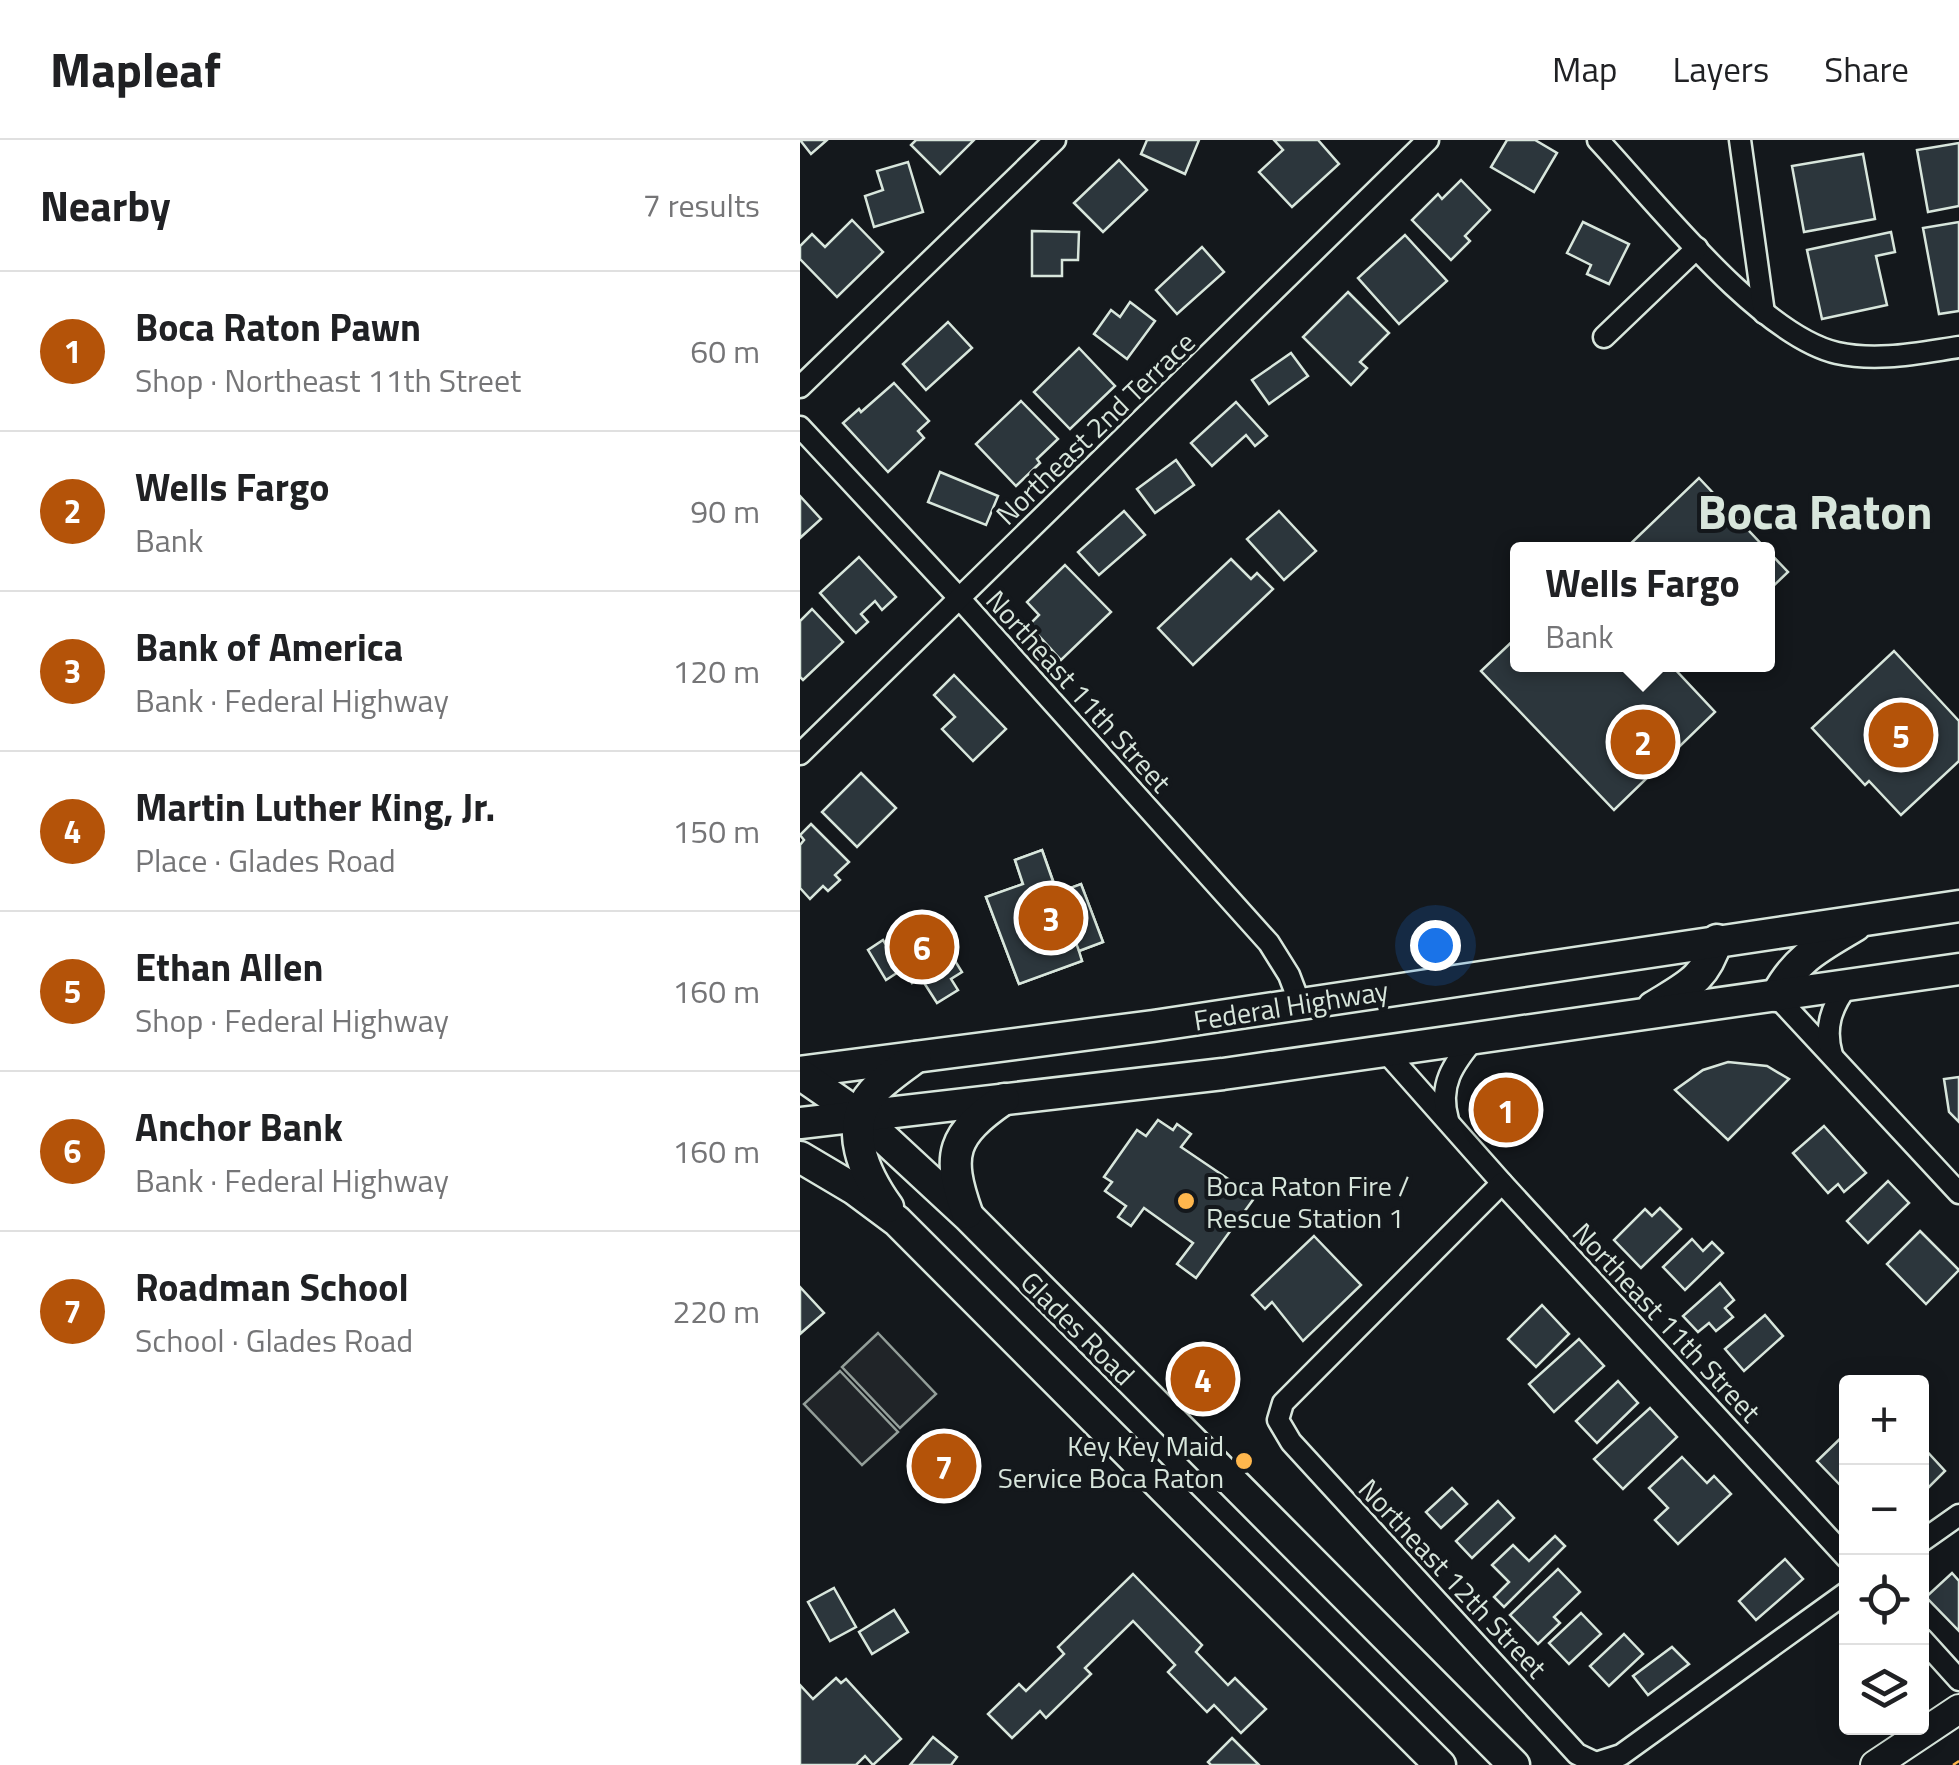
<!DOCTYPE html>
<html lang="en">
<head>
<meta charset="utf-8">
<style>
  :root { --surface:#fff; --page:#f2f2f2; --text:#202124; --muted:#757577; --line:#e0e0e0; --accent:#b45309 }
  body { margin:0; font-family:"Titillium Web",sans-serif; background:var(--page); color:var(--text) }
  .controls { position:absolute; right:30px; bottom:30px; display:grid; overflow:hidden; border-radius:10px; box-shadow:0 5px 25px #0003 }
  .controls button { width:90px; height:90px; display:grid; place-items:center; padding:0; border:0; border-bottom:2px solid var(--line); background:var(--surface); color:var(--text); font:50px sans-serif }
  .you { position:absolute; left:635px; top:805px; width:35px; height:35px; margin:-25px; border:8px solid #fff; border-radius:50%; background:#1a73e8; box-shadow:0 0 0 15px #1a73e833 }
  .badge { display:grid; place-items:center; width:65px; height:65px; border-radius:50%; background:var(--accent); color:#fff; font-size:32px; font-weight:700 }
  .pin { position:absolute; translate:-50% -50%; border:5px solid #fff; box-shadow:0 2px 10px #0006 }
  .popup { position:absolute; left:710px; top:402px; width:265px; height:130px; box-sizing:border-box; display:grid; place-content:center; border-radius:10px; background:var(--surface); filter:drop-shadow(0 2px 8px #0005); font-size:32px; white-space:nowrap; color:var(--muted) }
  .popup b { font-size:38px; color:var(--text) }
  .popup::after { content:''; position:absolute; left:50%; top:100%; margin-left:-20px; border:20px solid transparent; border-top-color:var(--surface) }
  .list { margin:0; padding:0; list-style:none }
  h2 { display:flex; justify-content:space-between; align-items:center; height:130px; margin:0; padding:0 40px; font-size:42px }
  h2 small { font-size:32px; font-weight:400; color:var(--muted) }
  .list li { display:grid; grid-template-columns:65px 1fr auto; gap:30px; align-items:center; box-sizing:border-box; height:160px; padding:0 40px; border-top:2px solid var(--line) }
  .list b { display:block; font-size:38px; white-space:nowrap }
  .list p { margin:0; font-size:32px; white-space:nowrap; color:var(--muted) }
  .list em { font-size:32px; font-style:normal; color:var(--muted) }
  .icon { flex:none; width:55px; height:55px; fill:none; stroke:currentColor; stroke-width:2; stroke-linecap:round; stroke-linejoin:round }
  .map { position:relative; flex:none; width:1159px; height:1625px; overflow:hidden }
  header { display:flex; align-items:center; gap:60px; box-sizing:border-box; height:140px; padding:0 50px; background:var(--surface); border-bottom:2px solid var(--line) }
  header strong { font-size:48px }
  nav { display:flex; gap:55px; margin-inline-start:auto; font-size:35px }
  main { display:flex }
  aside { flex:1; background:var(--surface) }
  .map>svg:first-child { display:block }
  .green { fill:#202428; stroke:#939e99; stroke-width:2.5 }
  .building { fill:#2c363c; stroke:#d8e6dc; stroke-width:2.5 }
  .lines { fill:none; stroke-linecap:round; stroke-linejoin:round }
  .minor-casing { stroke:#d8e6dc; stroke-width:25 }
  .secondary-casing { stroke:#d8e6dc; stroke-width:32 }
  .primary-casing { stroke:#d8e6dc; stroke-width:35 }
  .minor { stroke:#14181c; stroke-width:20 }
  .secondary { stroke:#14181c; stroke-width:28 }
  .primary { stroke:#14181c; stroke-width:30 }
  .power { stroke:#ffb74d; stroke-width:2.5; stroke-dasharray:35 8 5 8; stroke-linecap:butt }
  .poi-dot { fill:#ffb74d; stroke:#14181c; stroke-width:4 }
  .labels { text-anchor:middle; dominant-baseline:central; stroke-width:8; stroke-linejoin:round; paint-order:stroke }
  .street-label { font-size:28px; fill:#d8e6dc; stroke:#14181c }
  .poi-label { font-size:28px; fill:#d8e6dc; stroke:#14181c; text-anchor:start }
  .town-label { font-size:48px; font-weight:bold; fill:#d8e6dc; stroke:#14181c }
</style>
</head>
<body>
<header>
<strong>Mapleaf</strong>
<nav><a>Map</a><a>Layers</a><a>Share</a></nav>
</header>
<main>
<aside>
<h2>Nearby<small>7 results</small></h2>
<ul class="list">
<li><span class="badge">1</span><div><b>Boca Raton Pawn</b><p>Shop · Northeast 11th Street</p></div><em>60 m</em></li>
<li><span class="badge">2</span><div><b>Wells Fargo</b><p>Bank</p></div><em>90 m</em></li>
<li><span class="badge">3</span><div><b>Bank of America</b><p>Bank · Federal Highway</p></div><em>120 m</em></li>
<li><span class="badge">4</span><div><b>Martin Luther King, Jr.</b><p>Place · Glades Road</p></div><em>150 m</em></li>
<li><span class="badge">5</span><div><b>Ethan Allen</b><p>Shop · Federal Highway</p></div><em>160 m</em></li>
<li><span class="badge">6</span><div><b>Anchor Bank</b><p>Bank · Federal Highway</p></div><em>160 m</em></li>
<li><span class="badge">7</span><div><b>Roadman School</b><p>School · Glades Road</p></div><em>220 m</em></li>
</ul>
</aside>
<div class="map">
<svg width="1159" height="1625" viewBox="0 0 1159 1625">
  <rect width="100%" height="100%" fill="#14181c"/>
  <g class="green">
    <path d="M78,1193l58,61 -36,34 -58,-61z"/>
    <path d="M40,1231l58,61 -36,33 -58,-61z"/>
  </g>
  <g class="building">
    <path d="M0,0h27l-16,14z"/>
    <path d="M116,0h58l-34,34 -29,-29z"/>
    <path d="M347,0h52l-14,34 -44,-20z"/>
    <path d="M474,0h44l21,24 -47,43 -33,-35 24,-22z"/>
    <path d="M707,0h28l22,13 -23,39 -43,-25z"/>
    <path d="M1159,3v63l-31,6 -11,-62z"/>
    <path d="M1063,14l12,65 -71,13 -12,-66z"/>
    <path d="M319,20l28,30 -44,42 -29,-29z"/>
    <path d="M108,22l15,50 -49,15 -9,-31 18,-6 -6,-19z"/>
    <path d="M661,40l29,30 -25,26 5,5 -19,19 -39,-40 26,-26 4,5z"/>
    <path d="M52,80l31,32 -46,45 -37,-38v-13l12,-12 13,13z"/>
    <path d="M783,82l46,22 -20,40 -22,-10 4,-9 -24,-12z"/>
    <path d="M1159,82v89l-20,3 -16,-86z"/>
    <path d="M232,91l47,1 -1,28h-16v16h-30z"/>
    <path d="M1091,92l4,20 -19,4 11,49 -65,14 -15,-69z"/>
    <path d="M605,95l42,46 -48,43 -41,-46z"/>
    <path d="M402,107l22,25 -47,42 -21,-24z"/>
    <path d="M548,152l41,41 -29,29 7,6 -16,17 -48,-48z"/>
    <path d="M330,162l25,19 -28,38 -33,-25 17,-24 9,7z"/>
    <path d="M148,182l24,26 -46,42 -23,-26z"/>
    <path d="M279,208l36,38 -45,43 -36,-37z"/>
    <path d="M491,213l17,23 -39,28 -17,-24z"/>
    <path d="M94,243l35,38 -11,10 6,7 -36,34 -45,-49 16,-14 2,3z"/>
    <path d="M221,261l37,38 -21,20 3,4 -24,23 -40,-42z"/>
    <path d="M436,262l31,34 -12,10 -9,-11 -34,31 -21,-23z"/>
    <path d="M376,320l18,25 -39,28 -18,-24z"/>
    <path d="M140,332l58,24 -12,29 -58,-23z"/>
    <path d="M899,338l68,72h-143z"/>
    <path d="M0,356l21,23 -21,19z"/>
    <path d="M324,371l21,24 -46,40 -21,-23z"/>
    <path d="M479,371l37,40 -32,29 -37,-41z"/>
    <path d="M968,411l20,21 -20,19z"/>
    <path d="M59,417l37,40 -14,13 -7,-9 -14,13 7,8 -12,11 -36,-40z"/>
    <path d="M431,419l20,20 6,-6 16,16 -80,76 -35,-37z"/>
    <path d="M265,425l46,47 -50,48 -32,-35 10,-10 -12,-13z"/>
    <path d="M12,469l31,33 -40,38 -3,-3v-56z"/>
    <path d="M718,496v28h152l45,48 -101,98 -133,-139z"/>
    <path d="M1094,511l65,70v40l-58,54 -32,-34 -4,4 -53,-57z"/>
    <path d="M154,535l52,54 -33,32 -31,-32 13,-12 -21,-22z"/>
    <path d="M61,633l35,35 -39,39 -35,-35z"/>
    <path d="M11,684l38,38 -14,13 5,5 -12,11 -5,-5 -13,13 -10,-11v-43l4,-5 -4,-5z"/>
    <path d="M242,710l40,111 -63,23 -33,-87 37,-13 -8,-24z"/>
    <path d="M242,710l15,43 24,-9 22,58 -24,9 3,10 -63,23 -33,-87 37,-13 -8,-24z"/>
    <path d="M281,744l22,58 -24,9 -22,-58z"/>
    <path d="M126,774l36,58 -11,7 7,11 -21,13 -16,-25 -9,5 -9,-14 -17,11 -18,-30 15,-10 7,11 14,-8 -7,-11z"/>
    <path d="M928,922l39,4 22,13 -61,61 -53,-50 28,-20z"/>
    <path d="M1159,937v45l-10,-10 -5,-33z"/>
    <path d="M358,980l15,10 4,-6 14,10 -10,13 74,50 -59,81 -19,-14 16,-21 -49,-35 -13,18 -13,-9 8,-11 -21,-15 7,-9 -8,-5 33,-47 9,6z"/>
    <path d="M1024,986l42,47 -22,19 -6,-8 -10,9 -35,-40z"/>
    <path d="M1088,1041l21,22 -41,40 -21,-22z"/>
    <path d="M860,1068l21,21 -40,39 -27,-28 31,-31 7,7z"/>
    <path d="M1120,1091l39,39 -33,34 -39,-40z"/>
    <path d="M514,1096l47,49 -58,56 -31,-39 -7,7 -13,-14z"/>
    <path d="M892,1099l11,12 9,-9 11,11 -38,37 -22,-23z"/>
    <path d="M920,1143l14,17 -9,8 8,9 -17,14 -7,-8 -11,9 -15,-16z"/>
    <path d="M0,1147l24,26 -24,21z"/>
    <path d="M742,1165l27,29 -33,33 -28,-28z"/>
    <path d="M965,1175l18,21 -39,35 -19,-22z"/>
    <path d="M779,1199l25,27 -50,46 -25,-28z"/>
    <path d="M818,1241l20,22 -41,40 -21,-22z"/>
    <path d="M850,1268l27,29 -54,52 -29,-30z"/>
    <path d="M1046,1293v47l-5,6 -24,-25z"/>
    <path d="M1122,1306l23,25 -23,23z"/>
    <path d="M882,1317l25,26 7,-7 17,18 -53,50 -23,-24 13,-12 -19,-20z"/>
    <path d="M652,1348l15,16 -26,24 -15,-16z"/>
    <path d="M698,1361l16,17 -42,40 -16,-17z"/>
    <path d="M755,1396l10,10 -61,61 -10,-10 15,-15 -17,-17 21,-20 16,16z"/>
    <path d="M985,1419l18,20 -47,41 -17,-19z"/>
    <path d="M758,1429l22,23 -26,25 6,6 -22,21 -28,-29z"/>
    <path d="M1152,1433l7,8v50l-33,-34z"/>
    <path d="M333,1434l69,71 -6,7 32,33 7,-7 31,31 -25,24 -27,-28 -7,7 -39,-40 7,-7 -42,-44 -48,47 6,6 -45,44 -6,-7 -28,27 -24,-24 31,-30 7,7 38,-37 -6,-7z"/>
    <path d="M34,1448l22,39 -26,14 -22,-39z"/>
    <path d="M94,1470l14,22 -36,22 -13,-22z"/>
    <path d="M781,1473l20,21 -32,30 -20,-21z"/>
    <path d="M824,1494l19,20 -34,32 -19,-20z"/>
    <path d="M872,1507l17,17 -41,31 -15,-19z"/>
    <path d="M36,1538l5,5 5,-4 55,60 -28,26 -8,-9 -9,9h-56v-80l13,14z"/>
    <path d="M133,1597l24,20 -6,8h-41z"/>
    <path d="M432,1598l27,27h-48l-3,-3z"/>
  </g>
  <g class="lines">
    <g class="minor-casing">
      <g id="minor">
        <path d="M798,0c56,60 161,195 239,213 41,9 81,0 122,-6"/>
        <path d="M940,0l24,173"/>
        <path d="M804,197l93,-89"/>
        <path d="M0,247l255,-247"/>
        <path d="M0,287l160,172 309,344 20,32 11,29"/>
        <path d="M0,614l628,-614"/>
        <path d="M976,856l183,197"/>
        <path d="M585,911l117,132 344,374"/>
        <path d="M1032,915c-8,-27 -1,-48 16,-70"/>
        <path d="M648,980c-10,-35 5,-56 27,-82"/>
        <path d="M702,1043l-219,220 -5,17 13,22 286,312 19,9 25,-8 225,-162"/>
        <path d="M1122,1401l37,-26"/>
        <path d="M1122,1499l37,41"/>
      </g>
    </g>
    <g class="secondary-casing">
      <path id="secondary" d="M1075,1625l84,-56"/>
    </g>
    <g class="primary-casing">
      <g id="primary">
        <path d="M976,856c20,-38 44,-49 79,-70"/>
        <path d="M853,867c34,-21 52,-27 64,-67"/>
        <path d="M0,932l353,-46 806,-120"/>
        <path d="M0,934l59,41 109,101 546,549"/>
        <path d="M0,983l423,-49 736,-105"/>
        <path d="M0,1017l54,32 43,32 543,544"/>
        <path d="M88,1067c-23,-32 -46,-80 -15,-115 12,-13 29,-24 43,-35"/>
        <path d="M167,1073c-21,-59 -15,-78 37,-114"/>
      </g>
    </g>
    <use href="#minor" class="minor"/>
    <use href="#secondary" class="secondary"/>
    <use href="#primary" class="primary"/>
    <path class="power" d="M1153,1625l6,-4"/>
  </g>
  <g class="poi-dot">
    <circle cx="386" cy="1061" r="10"/>
    <circle cx="444" cy="1321" r="10"/>
  </g>
  <g class="labels">
    <g class="street-label">
      <text transform="translate(295 288) rotate(-44)">Northeast 2nd Terrace</text>
      <text transform="translate(279 551) rotate(48)">Northeast 11th Street</text>
      <text transform="translate(491 865) rotate(-9)">Federal Highway</text>
      <text transform="translate(867 1182) rotate(47)">Northeast 11th Street</text>
      <text transform="translate(278 1188) rotate(45)">Glades Road</text>
      <text transform="translate(653 1438) rotate(47)">Northeast 12th Street</text>
    </g>
    <g class="poi-label">
      <text x="406" y="1045">Boca Raton Fire /<tspan x="406" dy="32">Rescue Station 1</tspan></text>
      <text x="424" y="1305" text-anchor="end">Key Key Maid<tspan x="424" dy="32">Service Boca Raton</tspan></text>
    </g>
    <g class="town-label">
      <text x="1015" y="371">Boca Raton</text>
    </g>
  </g>
</svg>
<div class="controls">
<button>+</button>
<button>−</button>
<button><svg class="icon" aria-label="locate" viewBox="0 0 24 24"><circle cx="12" cy="12" r="6"/><path d="M12 2v4M12 18v4M2 12h4M18 12h4"/></svg></button>
<button><svg class="icon" aria-label="layers" viewBox="0 0 24 24"><path d="M12 4l9 5-9 5-9-5zM3 14l9 5 9-5"/></svg></button>
</div>
<div class="you"></div>
<div class="pin badge" style="left:706px;top:970px">1</div>
<div class="pin badge" style="left:843px;top:602px">2</div>
<div class="popup"><b>Wells Fargo</b>Bank</div>
<div class="pin badge" style="left:251px;top:778px">3</div>
<div class="pin badge" style="left:403px;top:1239px">4</div>
<div class="pin badge" style="left:1101px;top:595px">5</div>
<div class="pin badge" style="left:122px;top:807px">6</div>
<div class="pin badge" style="left:144px;top:1326px">7</div>
</div>
</main>
</body>
</html>
